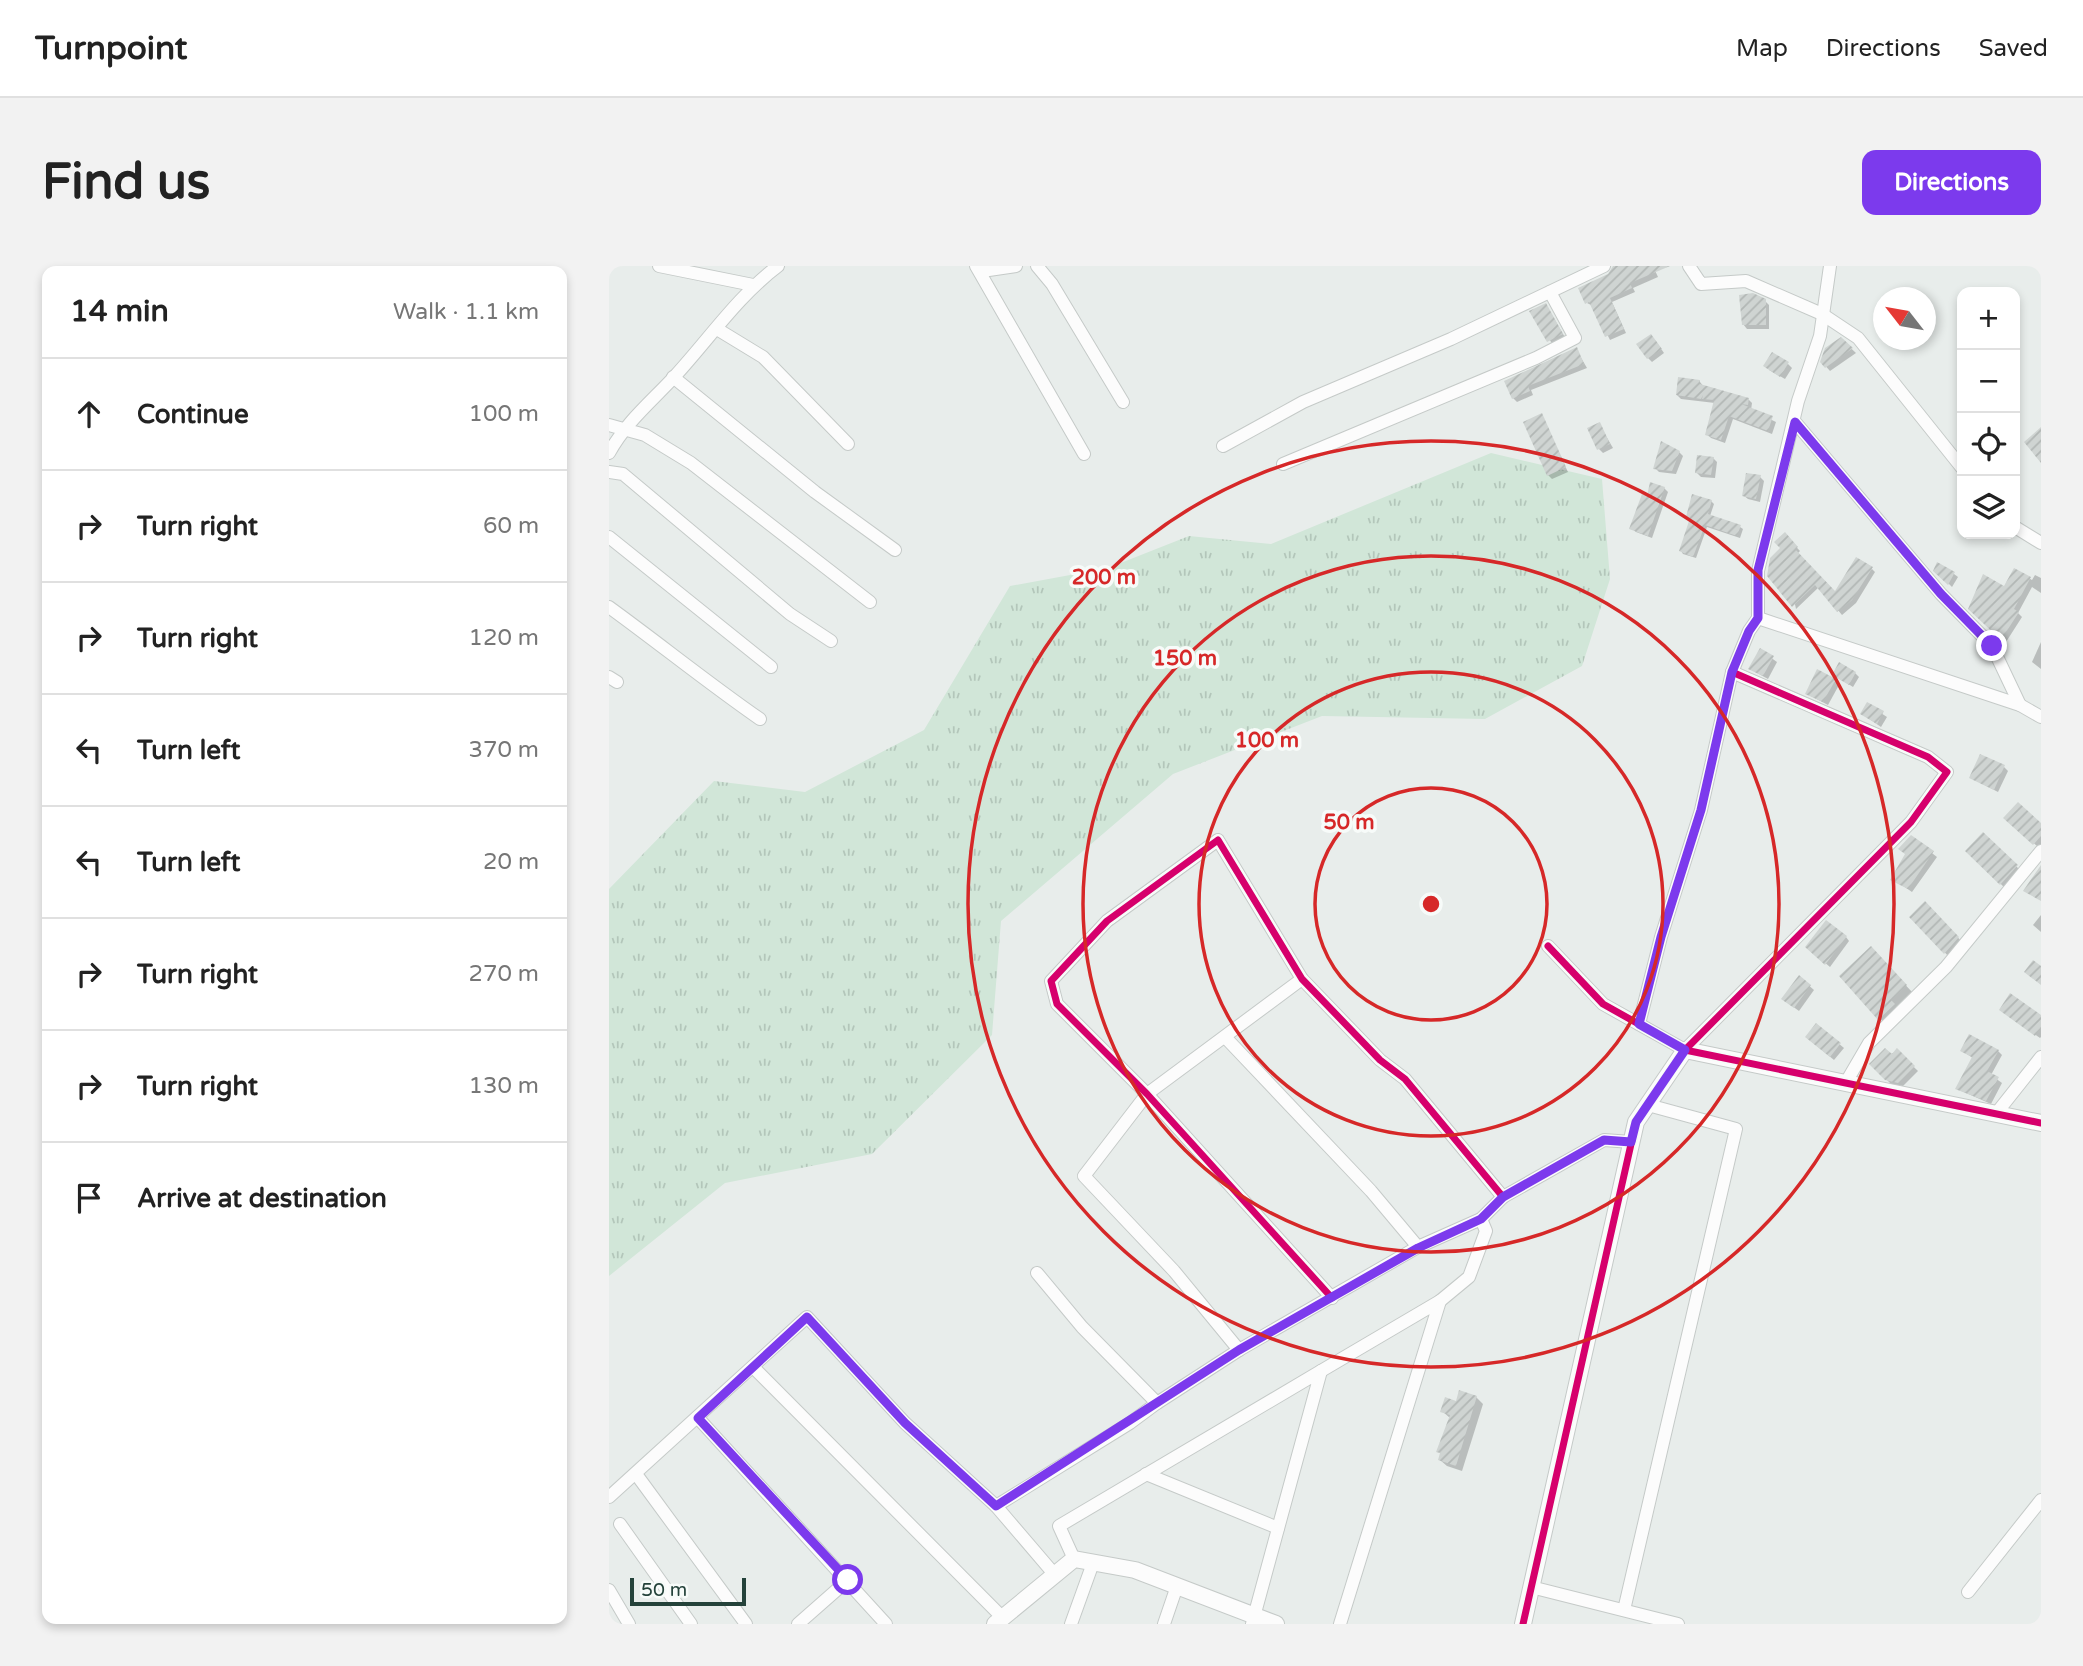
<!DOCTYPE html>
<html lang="en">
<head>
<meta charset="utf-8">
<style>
  :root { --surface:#fff; --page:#f2f2f2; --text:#222; --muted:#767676; --line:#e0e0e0; --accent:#7c3aed }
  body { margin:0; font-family:"Varela Round",sans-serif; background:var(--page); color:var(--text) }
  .controls { position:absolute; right:21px; top:21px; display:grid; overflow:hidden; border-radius:14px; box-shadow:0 4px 10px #0003 }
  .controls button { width:63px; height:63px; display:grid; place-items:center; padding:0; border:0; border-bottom:2px solid var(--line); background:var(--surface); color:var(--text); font:35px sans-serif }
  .compass { position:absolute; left:1264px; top:21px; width:63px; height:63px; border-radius:50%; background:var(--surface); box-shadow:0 4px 10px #0003; rotate:301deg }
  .scale { position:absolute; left:21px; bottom:18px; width:116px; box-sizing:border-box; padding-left:7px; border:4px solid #24423a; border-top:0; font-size:19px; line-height:24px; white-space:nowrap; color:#24423a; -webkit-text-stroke:5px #f7fbf9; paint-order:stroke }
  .stop { position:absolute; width:21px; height:21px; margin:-16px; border:5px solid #7c3aed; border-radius:50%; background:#fff }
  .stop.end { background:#7c3aed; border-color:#fff; box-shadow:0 2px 7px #0008 }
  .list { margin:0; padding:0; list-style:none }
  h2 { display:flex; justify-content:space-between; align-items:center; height:91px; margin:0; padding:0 28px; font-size:30px }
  h2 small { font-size:23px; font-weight:400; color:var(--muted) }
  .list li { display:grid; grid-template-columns:46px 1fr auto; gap:21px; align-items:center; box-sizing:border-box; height:112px; padding:0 28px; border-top:2px solid var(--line) }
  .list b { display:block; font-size:26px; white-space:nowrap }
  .list em { font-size:23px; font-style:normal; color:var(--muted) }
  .icon { flex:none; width:38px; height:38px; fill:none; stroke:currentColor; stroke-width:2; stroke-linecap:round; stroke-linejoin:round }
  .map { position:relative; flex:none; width:1432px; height:1358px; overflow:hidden; border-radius:14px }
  header { display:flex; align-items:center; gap:42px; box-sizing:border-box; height:98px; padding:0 35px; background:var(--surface); border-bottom:2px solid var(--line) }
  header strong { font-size:33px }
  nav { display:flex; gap:38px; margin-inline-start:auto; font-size:24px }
  .intro { display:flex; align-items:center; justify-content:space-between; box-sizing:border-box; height:168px; padding:0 42px }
  h1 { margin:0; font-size:49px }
  .button { padding:18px 32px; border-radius:14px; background:var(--accent); color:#fff; font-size:24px; font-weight:700 }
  main { display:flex; gap:42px; padding:0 42px }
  aside { flex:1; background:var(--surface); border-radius:14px; box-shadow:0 4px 10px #0003 }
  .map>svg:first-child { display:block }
  .grass { fill:url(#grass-tufts) }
  .shadow { fill:#0003 }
  .building { fill:url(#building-hatch) }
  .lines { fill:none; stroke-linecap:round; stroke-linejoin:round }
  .minor-casing { stroke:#c5cac8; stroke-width:14 }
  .tertiary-casing { stroke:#c5cac8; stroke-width:18 }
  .minor { stroke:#fcfcfc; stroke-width:12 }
  .tertiary { stroke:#fcfcfc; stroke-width:16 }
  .cycleway-casing { stroke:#f7fbf9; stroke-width:11 }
  .cycleway { stroke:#d6006c; stroke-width:7 }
  .route { stroke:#7c3aed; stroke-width:9 }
  .ring { fill:none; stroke:#d62828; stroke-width:3.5 }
  .centre { fill:#d62828; stroke:#f7fbf9; stroke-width:3.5 }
  .ring-label { font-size:21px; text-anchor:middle; font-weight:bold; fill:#d62828; stroke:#f7fbf9; stroke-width:7; stroke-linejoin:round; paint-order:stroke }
</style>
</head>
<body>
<header>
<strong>Turnpoint</strong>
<nav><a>Map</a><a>Directions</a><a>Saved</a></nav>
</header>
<div class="intro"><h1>Find us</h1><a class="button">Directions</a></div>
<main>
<aside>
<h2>14 min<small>Walk · 1.1 km</small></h2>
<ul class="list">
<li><svg class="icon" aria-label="ahead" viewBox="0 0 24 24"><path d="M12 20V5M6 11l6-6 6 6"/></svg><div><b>Continue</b></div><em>100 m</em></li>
<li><svg class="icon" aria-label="right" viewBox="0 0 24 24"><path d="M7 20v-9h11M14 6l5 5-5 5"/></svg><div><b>Turn right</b></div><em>60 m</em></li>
<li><svg class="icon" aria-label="right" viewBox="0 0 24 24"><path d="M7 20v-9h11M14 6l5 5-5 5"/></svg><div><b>Turn right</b></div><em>120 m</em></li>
<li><svg class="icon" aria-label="left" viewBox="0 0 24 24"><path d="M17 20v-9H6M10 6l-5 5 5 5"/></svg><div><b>Turn left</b></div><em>370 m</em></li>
<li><svg class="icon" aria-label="left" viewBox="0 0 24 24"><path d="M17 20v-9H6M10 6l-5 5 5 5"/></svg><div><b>Turn left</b></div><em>20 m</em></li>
<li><svg class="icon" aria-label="right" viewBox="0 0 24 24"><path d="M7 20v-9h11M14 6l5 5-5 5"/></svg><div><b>Turn right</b></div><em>270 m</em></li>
<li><svg class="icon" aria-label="right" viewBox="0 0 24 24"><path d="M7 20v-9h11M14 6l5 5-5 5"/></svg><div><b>Turn right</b></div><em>130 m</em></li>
<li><svg class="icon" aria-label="arrive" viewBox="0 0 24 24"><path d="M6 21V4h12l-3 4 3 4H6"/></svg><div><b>Arrive at destination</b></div></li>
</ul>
</aside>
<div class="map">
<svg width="1432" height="1358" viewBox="0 0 1432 1358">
  <defs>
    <pattern id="grass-tufts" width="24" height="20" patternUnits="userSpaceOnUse" patternTransform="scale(1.75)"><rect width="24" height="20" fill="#d1e6d8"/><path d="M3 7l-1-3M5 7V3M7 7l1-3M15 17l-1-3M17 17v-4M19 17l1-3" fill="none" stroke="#b3c6ba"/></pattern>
    <pattern id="building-hatch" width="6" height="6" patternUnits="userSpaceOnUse" patternTransform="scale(1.75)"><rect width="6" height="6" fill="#cfd4d2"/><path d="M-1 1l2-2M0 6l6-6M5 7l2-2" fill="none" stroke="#b2b7b5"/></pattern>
  </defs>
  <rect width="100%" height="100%" fill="#e8edeb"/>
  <path class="grass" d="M882,187l111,26 8,100 -28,87 -97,53 -163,-3 -149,58 -172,147 -9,114 -120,119 -147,29 -116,93v-387l105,-108 91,11 119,-62 86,-144 98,-18 81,-32 82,8z"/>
  <g class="shadow">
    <path d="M1023,0h21l5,11 -25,11 2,4 -23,10 14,31 -16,7 -17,-34 -6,-3z"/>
    <path d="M1156,35l4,4v24h-22l-4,-5z"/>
    <path d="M937,39l20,34 -13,6 -21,-33z"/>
    <path d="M1232,73l15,14 -26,18 -8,-9z"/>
    <path d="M1046,74l9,13 -12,9 -4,-4z"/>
    <path d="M967,83l11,19 -56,22 2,5 -16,7 -4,-4 -7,-16z"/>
    <path d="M1179,98l4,4 -7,11 -16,-9z"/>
    <path d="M1091,116l4,5 44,12 4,4 -1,7 25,12 -4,12 -39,-15 -8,24 -14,-5 -4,-4 8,-31 -34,-4 -4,-4z"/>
    <path d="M932,150l27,56 -16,7 -4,-4z"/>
    <path d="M990,158l14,24 -10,5 -4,-4z"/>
    <path d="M1070,186l4,4 -7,18 -17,-2 -4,-4z"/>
    <path d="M1104,192l4,4 -2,16 -14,-1 -4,-4z"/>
    <path d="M1151,211l4,4 -4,21 -12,-3 -5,-4z"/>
    <path d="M1055,222l4,4 -16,46 -16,-6 -4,-4z"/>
    <path d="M1102,235l3,3 -4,12 30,11 3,2 -3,9 -33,-11 -11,31 -13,-4 -2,-3 10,-32 -3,-3z"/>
    <path d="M1176,269l15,16 -3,3 38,40 37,-25 3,3 -19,31 -14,12 -23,-28 -23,22 -13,-61z"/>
    <path d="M1326,304l19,4 4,3 -6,10z"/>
    <path d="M1406,304l17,10 3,-5 6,3v15l-9,-6 -14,26 4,4 -16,25 -36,-34 35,-20z"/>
    <path d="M1432,376v27l-9,-7z"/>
    <path d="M1151,384l17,12 -9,17 -18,-10z"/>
    <path d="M1246,407l4,4 -6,10 -19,-12z"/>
    <path d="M1226,415l4,4 -11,20 -21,-11z"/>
    <path d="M1258,438l20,13 -6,10 -19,-13z"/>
    <path d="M1395,501l4,4 -10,21 -27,-14z"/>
    <path d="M1397,552l35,7v19l-3,3z"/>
    <path d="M1374,568l40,39 -16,17 -40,-39z"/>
    <path d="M1302,571l26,20 -25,35 -19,-13 13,-24z"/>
    <path d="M1316,637l40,42 -14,14 -40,-42z"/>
    <path d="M1432,649v17l-8,-7z"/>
    <path d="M1237,671l3,4 -19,26 -19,-16z"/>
    <path d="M1262,682l41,44 -16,15 4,5 -14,13 -45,-48z"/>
    <path d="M1190,711l15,13 -15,21 -11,-8z"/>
    <path d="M1396,747l36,4v20l-1,1z"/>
    <path d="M1208,759l27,23 -10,12 -23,-19z"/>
    <path d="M1288,785l21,20 -15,15 -12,-2 -20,-20z"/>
    <path d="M1353,785h36l4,4 -11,20 11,8 -11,21 -34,-15 16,-31z"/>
    <path d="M867,1131l7,7 -21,67 -15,-5 -7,-6 10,-42 -8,-7z"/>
  </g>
  <g class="building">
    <path d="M1004,0h57l-40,17 2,5 -22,10 14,31 -19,8 -16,-35 -4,2 -7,-16 30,-14z"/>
    <path d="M1144,27l13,6v26h-24l-3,-30z"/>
    <path d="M937,37l17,31 -16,8 -18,-31z"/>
    <path d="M1042,68l11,15 -15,10 -11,-15z"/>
    <path d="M1232,71l12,11 -28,20 -5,-6 5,-14z"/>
    <path d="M968,81l7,17 -56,22 2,5 -18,8 -8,-18z"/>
    <path d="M1163,86l17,10 -9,15 -17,-11z"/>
    <path d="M1069,111l22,3v4l49,14 -1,7 -7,-1 32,12 -5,15 -39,-15 -8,24 -16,-5 9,-35 -12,-1 1,-4 -2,4 -25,-4z"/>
    <path d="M933,147l24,54 -19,9 -24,-54z"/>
    <path d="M991,156l10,22 -13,6 -10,-22z"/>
    <path d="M1432,161v36l-17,-21z"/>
    <path d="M1052,175l19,10 -8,20 -19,-2z"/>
    <path d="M1088,189l17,2 -3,18 -16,-2z"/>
    <path d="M1137,207l15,2 -5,24 -14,-3z"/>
    <path d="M1041,216l15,5 -17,49 -19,-7 13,-35 5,2z"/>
    <path d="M1083,228l20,6 -4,14 33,11 -4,11 -32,-11 -12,32 -14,-6 11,-33 -4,-1z"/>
    <path d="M1176,266l13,15 -3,2 40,42 21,-34 17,10 -21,33 -15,12 -22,-27 -23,22 -25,-31 3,-18 10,-10 -6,-6z"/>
    <path d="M1328,296l18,10 -7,13 -15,-14z"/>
    <path d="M1405,302l17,9 -17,32 5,3 -18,28 -33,-31 15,-35 21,12z"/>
    <path d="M1151,382l14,8 -11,20 -15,-7z"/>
    <path d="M1230,396l17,10 -7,13 -17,-10z"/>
    <path d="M1208,403l19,10 -13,23 -18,-8z"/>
    <path d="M1258,436l17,9 -7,13 -17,-10z"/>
    <path d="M1371,488l25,11 -11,25 -25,-12z"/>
    <path d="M1409,536l23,21v13l-8,9 -30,-27z"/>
    <path d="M1374,566l35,33 -18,20 -35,-34z"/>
    <path d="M1302,569l23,16 -26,38 -18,-9 15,-26 -7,-5z"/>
    <path d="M1432,599v36l-18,-10z"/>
    <path d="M1316,635l34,36 -15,17 -35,-37z"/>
    <path d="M1217,654l21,16 -22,29 -20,-18z"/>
    <path d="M1262,680l36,39 -16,15 4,4 -17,16 -39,-44z"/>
    <path d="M1424,694l8,6v19l-17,-13z"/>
    <path d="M1190,709l12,10 -17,23 -13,-9z"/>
    <path d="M1401,727l31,22v12l-6,9 -36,-26z"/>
    <path d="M1207,757l25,20 -11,14 -25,-20z"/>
    <path d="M1360,768l30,16 -12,21 12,6 -13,24 -31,-12 17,-32 -12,-6z"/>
    <path d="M1276,782l7,6 5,-6 18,18 -17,17 -13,-3 -16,-16z"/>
    <path d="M850,1124l18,6 -21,70 -18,-6 2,-7 -4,-1 14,-37 -10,-3 5,-15 11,4z"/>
  </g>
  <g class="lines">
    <g class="minor-casing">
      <g id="minor">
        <path d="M50,0l94,19"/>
        <path d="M367,0l108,188"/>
        <path d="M428,0l15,18 71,118"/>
        <path d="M1080,0l12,18 45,-3 76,33 36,24 104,130"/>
        <path d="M373,5l34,-5"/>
        <path d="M108,63l46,28 85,87"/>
        <path d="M64,111l142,115 80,58"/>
        <path d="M1186,156l146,172 51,52 28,59"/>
        <path d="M0,159l36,10 46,28 179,139"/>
        <path d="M614,180l80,-44 148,-63 153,-73"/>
        <path d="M0,187c17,-31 42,-51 66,-77 34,-37 63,-80 103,-110"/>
        <path d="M674,198l253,-106 39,-20 -25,-46"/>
        <path d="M0,206l14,2 167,140 41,27"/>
        <path d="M1406,261l26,16"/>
        <path d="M0,271l162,130"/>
        <path d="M0,341c51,37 99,76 151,112"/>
        <path d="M1149,352l262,87 21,12"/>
        <path d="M0,411l8,5"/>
        <path d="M939,680l55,58 82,46 226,-228 36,-50 -19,-15 -196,-85"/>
        <path d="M1030,758l22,-87 40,-127 31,-138 17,-41 9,-13v-47l40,-170 22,-65 10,-70"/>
        <path d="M616,771l146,154 47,56"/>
        <path d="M1236,818l24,-41 77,-76 95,-116"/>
        <path d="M1386,849l46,-58"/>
        <path d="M428,1007l45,54 75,76 -27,20 -134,83 59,69"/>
        <path d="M723,1032l-185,-204 -90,-90 -6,-23 56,-60 111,-81 84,139 78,81 25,19 98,118"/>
        <path d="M831,1035l29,-24 17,-46 -5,-12"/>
        <path d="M630,1084l-65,-79 -90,-95 63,-82 155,-115"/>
        <path d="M144,1101l250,251"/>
        <path d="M712,1105l119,-70 -100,323"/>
        <path d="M548,1137l82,-53 179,-103 63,-28 22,-22 101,-57 27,2"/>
        <path d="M89,1152l188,206"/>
        <path d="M27,1208l110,150"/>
        <path d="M537,1208l132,54"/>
        <path d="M0,1231l198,-180 98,106 91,83"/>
        <path d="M11,1258l71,100"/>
        <path d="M465,1293l-15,-33 262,-155 -69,253"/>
        <path d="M922,1321l147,37"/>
        <path d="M0,1324l20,34"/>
        <path d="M1359,1326l73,-92"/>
        <path d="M1015,1344l112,-481 -88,-24"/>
        <path d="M189,1358l50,-44"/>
        <path d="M462,1358l22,-61"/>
        <path d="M555,1358l13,-38"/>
      </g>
    </g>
    <g class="tertiary-casing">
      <g id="tertiary">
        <path d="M386,1358l79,-65 61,11 141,54"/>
        <path d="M914,1358l113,-502 49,-72 356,73"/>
      </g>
    </g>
    <use href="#minor" class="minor"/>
    <use href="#tertiary" class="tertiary"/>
    <g class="cycleway-casing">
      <g id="cycleway">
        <path d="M939,680l55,58 82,46 226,-228 36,-50 -19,-15 -196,-85"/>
        <path d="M723,1032l-185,-204 -90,-90 -6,-23 56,-60 111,-81 84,139 78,81 25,19 98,118"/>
        <path d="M914,1358l113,-502 49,-72 356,73"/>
      </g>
    </g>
    <use href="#cycleway" class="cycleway"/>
  </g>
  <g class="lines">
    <path class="route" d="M239,1314l-150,-162 109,-101 98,106 91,83 243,-156 179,-102 63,-29 22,-22 101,-57 27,2 5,-20 49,-72 -46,-26 22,-87 40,-127 31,-138 17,-41 9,-13v-48l37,-148 146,172 51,52"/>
  </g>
  <g class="ring">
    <circle cx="822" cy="638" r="116"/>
    <circle cx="822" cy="638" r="232"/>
    <circle cx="822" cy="638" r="348"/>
    <circle cx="822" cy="638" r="463"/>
  </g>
  <circle cx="822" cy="638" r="10" class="centre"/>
  <g class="ring-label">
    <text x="495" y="318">200 m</text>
    <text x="576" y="399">150 m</text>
    <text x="658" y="481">100 m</text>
    <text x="740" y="563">50 m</text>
  </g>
</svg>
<div class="controls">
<button>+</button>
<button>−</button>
<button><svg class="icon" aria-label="locate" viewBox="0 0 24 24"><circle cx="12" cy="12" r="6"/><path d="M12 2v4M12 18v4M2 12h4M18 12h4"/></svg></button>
<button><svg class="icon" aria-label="layers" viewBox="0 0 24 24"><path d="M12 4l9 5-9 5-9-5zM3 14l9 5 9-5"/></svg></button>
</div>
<svg class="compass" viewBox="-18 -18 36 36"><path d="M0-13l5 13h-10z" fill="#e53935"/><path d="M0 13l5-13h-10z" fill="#767676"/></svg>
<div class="scale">50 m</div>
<div class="stop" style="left:239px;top:1314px"></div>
<div class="stop end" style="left:1383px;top:380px"></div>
</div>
</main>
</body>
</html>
